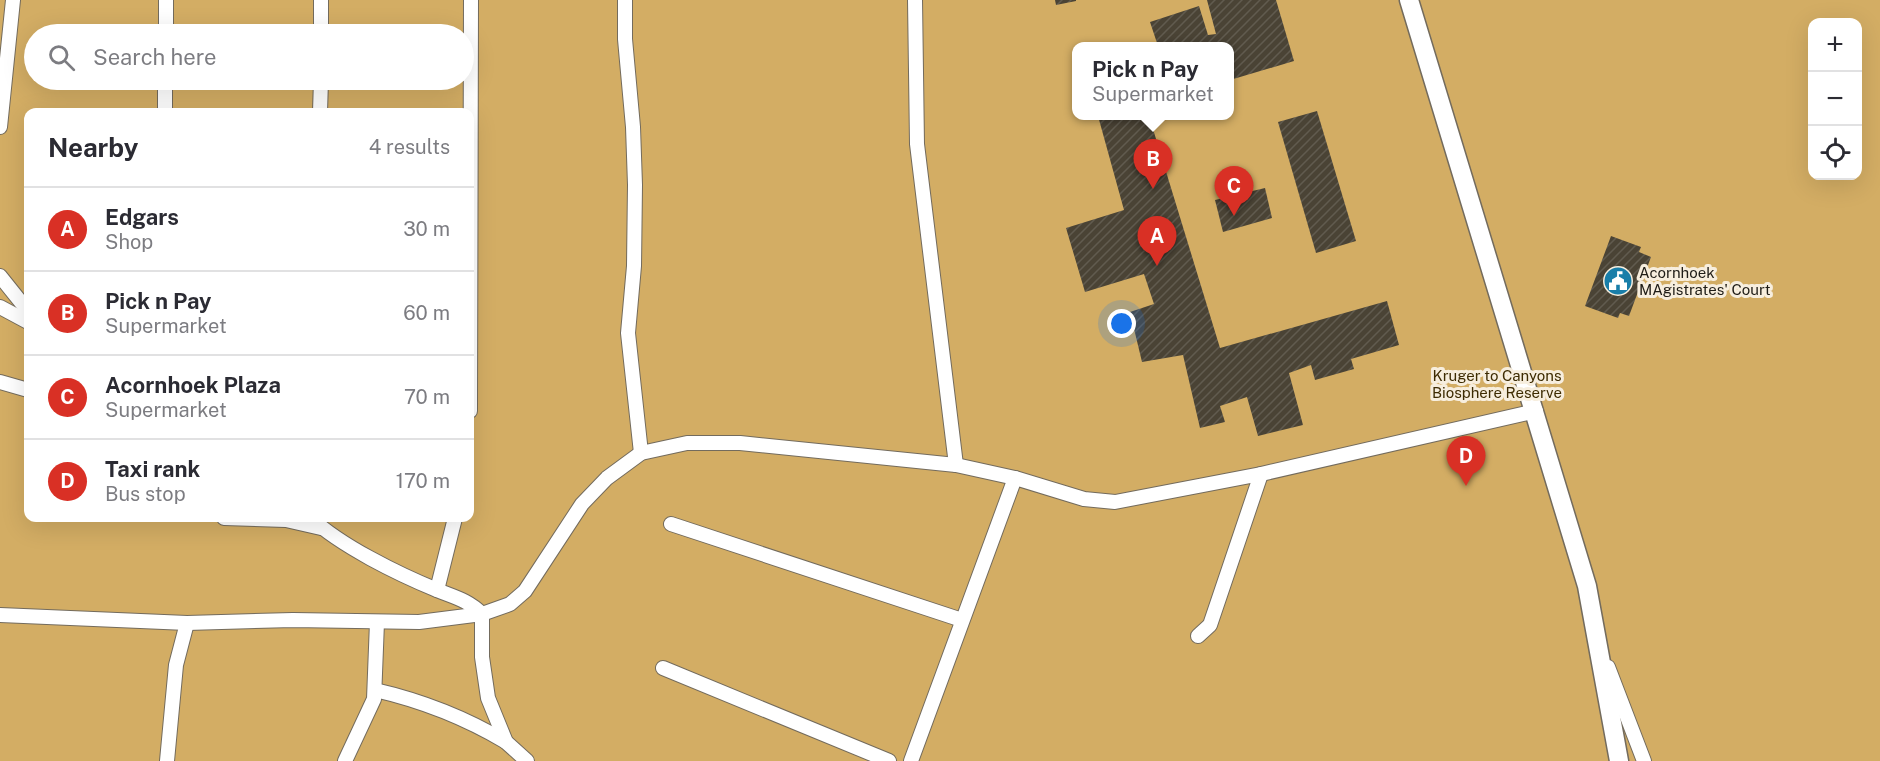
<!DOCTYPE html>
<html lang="en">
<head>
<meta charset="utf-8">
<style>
  :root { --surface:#fff; --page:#f7f7f7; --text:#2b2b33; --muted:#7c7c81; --line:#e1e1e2; --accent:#d93025 }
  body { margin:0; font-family:"Public Sans",sans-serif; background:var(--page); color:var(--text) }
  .controls { position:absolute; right:18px; top:18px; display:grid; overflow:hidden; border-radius:12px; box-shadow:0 6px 24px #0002 }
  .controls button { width:54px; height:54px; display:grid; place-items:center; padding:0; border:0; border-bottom:2px solid var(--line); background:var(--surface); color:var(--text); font:30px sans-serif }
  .you { position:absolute; left:1122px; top:324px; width:21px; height:21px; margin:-15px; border:4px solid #fff; border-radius:50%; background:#1a73e8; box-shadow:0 0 0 9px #1a73e833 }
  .badge { display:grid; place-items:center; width:39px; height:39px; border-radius:50%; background:var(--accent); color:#fff; font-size:20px; font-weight:700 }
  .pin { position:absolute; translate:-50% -50px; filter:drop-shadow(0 2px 3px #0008) }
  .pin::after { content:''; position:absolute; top:32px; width:21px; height:18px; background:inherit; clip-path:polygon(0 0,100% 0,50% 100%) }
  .popup { position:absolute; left:1072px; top:42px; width:162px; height:78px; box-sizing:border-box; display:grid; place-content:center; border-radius:12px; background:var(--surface); filter:drop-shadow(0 2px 4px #0005); font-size:20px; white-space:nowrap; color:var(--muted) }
  .popup b { font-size:22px; color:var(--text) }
  .popup::after { content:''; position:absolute; left:50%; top:100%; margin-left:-12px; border:12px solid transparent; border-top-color:var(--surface) }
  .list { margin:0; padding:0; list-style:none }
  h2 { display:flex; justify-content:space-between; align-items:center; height:78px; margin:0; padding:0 24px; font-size:26px }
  h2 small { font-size:20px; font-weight:400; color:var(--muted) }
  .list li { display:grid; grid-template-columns:39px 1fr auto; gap:18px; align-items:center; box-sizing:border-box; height:84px; padding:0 24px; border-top:2px solid var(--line) }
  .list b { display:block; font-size:22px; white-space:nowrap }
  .list p { margin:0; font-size:20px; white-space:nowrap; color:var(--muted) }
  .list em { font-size:20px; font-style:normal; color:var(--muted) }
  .icon { flex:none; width:33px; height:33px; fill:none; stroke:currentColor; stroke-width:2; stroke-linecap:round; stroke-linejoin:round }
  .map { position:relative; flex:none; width:1880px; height:761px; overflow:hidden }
  .search { position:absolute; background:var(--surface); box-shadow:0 6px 24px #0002; left:24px; top:24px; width:450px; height:66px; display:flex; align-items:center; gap:15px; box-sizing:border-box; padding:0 21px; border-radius:33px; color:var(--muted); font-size:22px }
  .panel { position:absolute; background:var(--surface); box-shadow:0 6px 24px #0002; left:24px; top:108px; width:450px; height:414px; border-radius:12px }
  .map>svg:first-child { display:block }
  .green { fill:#d3ad64; fill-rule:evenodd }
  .building { fill:url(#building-hatch) }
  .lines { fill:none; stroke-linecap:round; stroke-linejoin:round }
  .street-casing { stroke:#736b5d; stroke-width:16 }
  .secondary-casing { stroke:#736b5d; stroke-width:21 }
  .street { stroke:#fff; stroke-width:14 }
  .secondary { stroke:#fff; stroke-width:18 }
  .labels { text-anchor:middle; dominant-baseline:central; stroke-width:6; stroke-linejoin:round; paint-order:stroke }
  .poi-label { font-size:15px; fill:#1f1c16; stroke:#f7eede; text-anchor:start }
  .park-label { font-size:15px; fill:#3d2b02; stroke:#f7eede }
</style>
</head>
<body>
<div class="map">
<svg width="1880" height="761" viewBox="0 0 1880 761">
  <defs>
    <pattern id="building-hatch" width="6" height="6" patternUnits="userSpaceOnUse" patternTransform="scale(1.5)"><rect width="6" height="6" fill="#4a4335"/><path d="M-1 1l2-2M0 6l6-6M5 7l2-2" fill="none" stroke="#615b4f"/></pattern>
  </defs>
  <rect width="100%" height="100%" fill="#eae1d1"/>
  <path class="green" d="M0,0h1880v761h-1880zM1812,22h46v154h-46zM34,34h430v46h-430zM1076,46h154v70h-154zM28,112h442v406h-442z"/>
  <g class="building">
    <path d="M1055,0h21v1l-20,4z"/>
    <path d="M1207,0h69l18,61 -64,19v-34h-72l-8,-24 49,-16 9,29 8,-1z"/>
    <path d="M1317,111l39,130 -40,12 -38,-131z"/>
    <path d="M1098,116h51l71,232 167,-47 12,44 -48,14 3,10 -39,11 -4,-15 -22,8 14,52 -45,11 -11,-39 -27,9 5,16 -25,6 -17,-73 -41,7 -12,-50 24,-8 -10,-30 -59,18 -19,-64 58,-18z"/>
    <path d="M1265,188l7,30 -49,14 -8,-32z"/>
    <path d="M1611,236l30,11 -2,5 12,5 -22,59 -9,-3 -2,5 -33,-12z"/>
  </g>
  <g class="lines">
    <g class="street-casing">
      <g id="street">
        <path d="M321,0v34"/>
        <path d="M625,0v39l8,88 2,58 -1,81 -6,67 13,120"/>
        <path d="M915,0l2,144 39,321"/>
        <path d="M166,34v-34"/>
        <path d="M165,112v-32"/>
        <path d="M320,112l1,-32"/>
        <path d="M0,127l13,-127"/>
        <path d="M0,276l28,35"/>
        <path d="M0,307l28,15"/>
        <path d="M0,382l28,8"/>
        <path d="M470,411l1,-411"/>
        <path d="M224,518l62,2 35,8"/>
        <path d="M311,518c30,28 87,56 126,72 17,7 31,10 45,24v43l6,41 18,44 21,19"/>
        <path d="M671,524l291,96"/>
        <path d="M437,590l18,-72"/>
        <path d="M0,615l187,8 106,-3 126,2 63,-8 28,-10 15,-13 57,-87 25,-26 34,-25 46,-10h53l216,22 59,13 69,21 31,3 146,-28 275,-63"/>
        <path d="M1198,636l12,-11 51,-151"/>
        <path d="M1608,667l36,94"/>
        <path d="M663,668l226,93"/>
        <path d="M375,690c48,11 89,27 131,52"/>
        <path d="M167,761l9,-96 11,-42"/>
        <path d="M345,761l29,-62 3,-77"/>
        <path d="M911,761l104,-283"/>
      </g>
    </g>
    <g class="secondary-casing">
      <path id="secondary" d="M1409,0l178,586 32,175"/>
    </g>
    <use href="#street" class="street"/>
    <use href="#secondary" class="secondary"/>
  </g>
  <defs>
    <g id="civic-disc" transform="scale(1.5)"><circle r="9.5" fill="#197ea9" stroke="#f7eede"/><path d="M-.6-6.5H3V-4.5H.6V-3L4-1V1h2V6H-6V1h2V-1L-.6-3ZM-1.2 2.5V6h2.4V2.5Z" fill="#fff"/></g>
  </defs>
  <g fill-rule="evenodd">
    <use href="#civic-disc" x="1618" y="281"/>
  </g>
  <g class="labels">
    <g class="poi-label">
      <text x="1639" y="272">Acornhoek<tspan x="1639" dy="17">MAgistrates' Court</tspan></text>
    </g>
    <g class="park-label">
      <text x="1497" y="375">Kruger to Canyons<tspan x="1497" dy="17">Biosphere Reserve</tspan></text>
    </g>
  </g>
</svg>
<div class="controls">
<button>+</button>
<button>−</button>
<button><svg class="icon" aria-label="locate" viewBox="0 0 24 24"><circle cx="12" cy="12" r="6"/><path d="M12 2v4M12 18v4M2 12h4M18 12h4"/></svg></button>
</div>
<div class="you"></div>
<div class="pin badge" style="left:1157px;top:266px">A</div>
<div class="pin badge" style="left:1153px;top:189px">B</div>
<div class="popup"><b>Pick n Pay</b>Supermarket</div>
<div class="pin badge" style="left:1234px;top:216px">C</div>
<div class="pin badge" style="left:1466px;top:486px">D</div>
<div class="search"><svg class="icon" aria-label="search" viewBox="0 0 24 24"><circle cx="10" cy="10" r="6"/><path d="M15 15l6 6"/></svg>Search here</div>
<section class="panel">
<h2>Nearby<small>4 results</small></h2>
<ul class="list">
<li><span class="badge">A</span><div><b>Edgars</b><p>Shop</p></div><em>30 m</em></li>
<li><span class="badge">B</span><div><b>Pick n Pay</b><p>Supermarket</p></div><em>60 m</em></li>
<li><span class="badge">C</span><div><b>Acornhoek Plaza</b><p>Supermarket</p></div><em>70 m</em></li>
<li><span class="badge">D</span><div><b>Taxi rank</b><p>Bus stop</p></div><em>170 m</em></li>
</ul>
</section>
</div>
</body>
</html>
